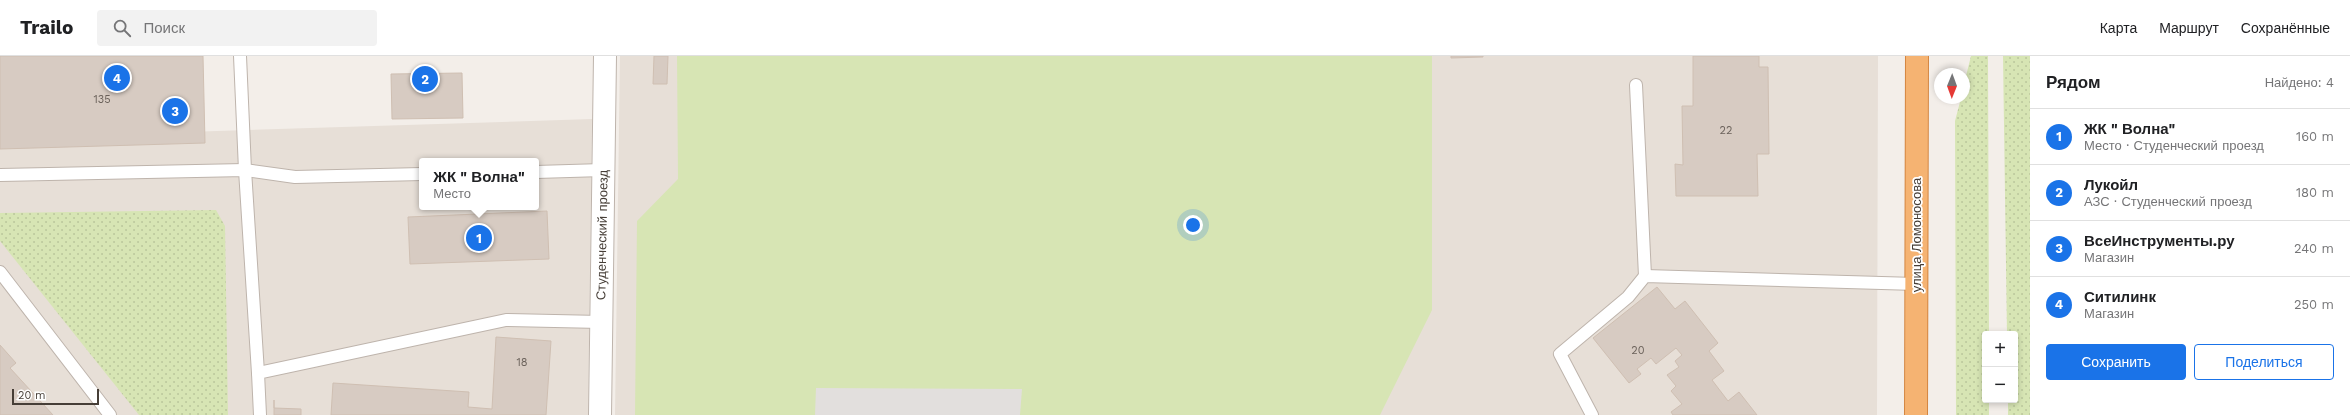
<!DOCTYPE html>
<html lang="ru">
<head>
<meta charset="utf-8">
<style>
  :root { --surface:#fff; --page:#f2f2f2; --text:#202124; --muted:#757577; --line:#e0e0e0; --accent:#1a73e8 }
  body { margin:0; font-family:"Work Sans",sans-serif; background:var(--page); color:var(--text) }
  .controls { position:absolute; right:12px; bottom:12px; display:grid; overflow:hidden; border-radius:4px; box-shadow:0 2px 6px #0003 }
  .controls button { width:36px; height:36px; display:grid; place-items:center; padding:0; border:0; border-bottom:1px solid var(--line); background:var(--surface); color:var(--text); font:20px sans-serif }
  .compass { position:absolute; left:1934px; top:12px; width:36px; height:36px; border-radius:50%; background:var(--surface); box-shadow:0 2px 6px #0003; rotate:181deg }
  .scale { position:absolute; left:12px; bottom:10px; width:87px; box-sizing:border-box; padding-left:4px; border:2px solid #463e37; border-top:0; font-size:11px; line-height:14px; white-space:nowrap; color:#463e37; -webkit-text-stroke:3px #fff; paint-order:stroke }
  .you { position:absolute; left:1193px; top:169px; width:14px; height:14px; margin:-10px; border:3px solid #fff; border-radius:50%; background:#1a73e8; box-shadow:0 0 0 6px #1a73e833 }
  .badge { display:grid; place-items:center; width:26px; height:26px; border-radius:50%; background:var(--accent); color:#fff; font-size:13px; font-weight:700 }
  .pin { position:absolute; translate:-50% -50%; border:2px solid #fff; box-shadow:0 1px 4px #0006 }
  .popup { position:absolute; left:419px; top:102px; width:120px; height:52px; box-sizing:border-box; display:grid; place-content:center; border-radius:4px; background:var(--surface); filter:drop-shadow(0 1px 3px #0005); font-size:13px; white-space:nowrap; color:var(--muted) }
  .popup b { font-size:15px; color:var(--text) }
  .popup::after { content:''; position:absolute; left:50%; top:100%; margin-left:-8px; border:8px solid transparent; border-top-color:var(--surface) }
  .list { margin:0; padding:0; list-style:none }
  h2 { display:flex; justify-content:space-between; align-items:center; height:52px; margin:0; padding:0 16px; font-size:17px }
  h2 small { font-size:13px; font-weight:400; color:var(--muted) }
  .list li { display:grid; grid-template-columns:26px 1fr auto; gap:12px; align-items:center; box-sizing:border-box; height:56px; padding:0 16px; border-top:1px solid var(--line) }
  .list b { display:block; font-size:15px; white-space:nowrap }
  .list p { margin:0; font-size:13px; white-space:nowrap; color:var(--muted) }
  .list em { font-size:13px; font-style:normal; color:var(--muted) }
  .actions { display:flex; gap:8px; padding:12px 16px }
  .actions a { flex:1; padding:9px 0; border:1px solid var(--accent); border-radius:4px; text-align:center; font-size:14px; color:var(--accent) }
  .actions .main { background:var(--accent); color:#fff }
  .icon { flex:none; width:22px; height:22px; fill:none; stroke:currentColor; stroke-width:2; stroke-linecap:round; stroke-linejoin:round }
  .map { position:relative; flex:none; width:2030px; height:359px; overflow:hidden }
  header { display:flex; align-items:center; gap:24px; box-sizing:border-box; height:56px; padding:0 20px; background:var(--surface); border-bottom:1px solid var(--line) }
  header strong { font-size:19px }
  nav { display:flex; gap:22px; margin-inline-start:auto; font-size:14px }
  .search { width:280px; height:36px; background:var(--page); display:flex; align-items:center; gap:10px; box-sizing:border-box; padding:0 14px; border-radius:4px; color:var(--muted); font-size:15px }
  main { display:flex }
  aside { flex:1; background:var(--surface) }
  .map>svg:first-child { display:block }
  .residential { fill:#e7dfd7; fill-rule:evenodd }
  .green { fill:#d7e5b4 }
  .park { fill:url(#park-dots) }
  .parking { fill:#e2dfdd }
  .building { fill:#d7cbc2; stroke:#cfbfb2 }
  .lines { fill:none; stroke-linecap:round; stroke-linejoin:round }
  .lane-casing { stroke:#beb4ac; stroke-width:14 }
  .street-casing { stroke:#beb4ac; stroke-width:24 }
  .highway-casing { stroke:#d48641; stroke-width:24 }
  .lane { stroke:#fff; stroke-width:12 }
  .street { stroke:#fff; stroke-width:22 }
  .highway { stroke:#f5b372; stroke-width:22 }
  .labels { text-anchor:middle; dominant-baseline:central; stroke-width:3.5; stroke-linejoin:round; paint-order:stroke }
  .number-label { font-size:11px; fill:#6a615a }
  .street-label { font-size:13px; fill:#463e37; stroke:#fff }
</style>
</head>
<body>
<header>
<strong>Trailo</strong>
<div class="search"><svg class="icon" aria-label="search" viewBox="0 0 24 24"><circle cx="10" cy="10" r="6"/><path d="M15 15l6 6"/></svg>Поиск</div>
<nav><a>Карта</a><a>Маршрут</a><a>Сохранённые</a></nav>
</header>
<main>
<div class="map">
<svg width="2030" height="359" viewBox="0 0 2030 359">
  <defs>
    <pattern id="park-dots" width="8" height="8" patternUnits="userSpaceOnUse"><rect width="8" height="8" fill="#d7e5b4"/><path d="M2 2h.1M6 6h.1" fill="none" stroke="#bac69b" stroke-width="1.8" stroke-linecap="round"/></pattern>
  </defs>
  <rect width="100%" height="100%" fill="#f3eee9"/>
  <g class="residential">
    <path d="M620,0h1258l-1,359h-1262z"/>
    <path d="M592,63l-4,296h-588v-277zM422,105h114v46h-114z"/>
  </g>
  <path class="green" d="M677,0h755v254l-52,105h-745l2,-194 41,-42z"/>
  <g class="park">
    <path d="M1971,0h17l1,278h-4v66h4v15h-33l-1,-294 6,-23h3v-14z"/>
    <path d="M2003,0h27v359h-22v-15h7v-66h-8z"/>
    <path d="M216,154l9,16 3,189h-89l-139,-174v-28z"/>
  </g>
  <path class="parking" d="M816,332l206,1 -2,26h-205z"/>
  <g class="building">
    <path d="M0,0h203l2,87 -205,6z"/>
    <path d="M654,0h14l-1,28h-14z"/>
    <path d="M1451,0h32v1l-32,1z"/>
    <path d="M1693,0h66v11h9l1,87h-12l1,42h-82l-1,-32 8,1 -1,-59h11z"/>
    <path d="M462,17l1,45 -71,1 -1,-45z"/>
    <path d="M547,155l2,48 -139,5 -2,-47z"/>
    <path d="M1657,231l18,22 10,-8 33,42 -9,8 15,20 -12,9 16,21 11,-9 18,23h-84l-2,-3 11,-8 -11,-13 5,-5 -9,-11 12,-8 -4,-6 7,-6 -6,-7 -20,16 -5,-6 -14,11 4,5 -12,9 -36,-45z"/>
    <path d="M496,281l55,4 -5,74h-215l2,-32 136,9 -1,15 24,2z"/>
    <path d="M0,289l16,18 -6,5 43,47h-53z"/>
    <path d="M274,344v8l27,1v6h-27z"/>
  </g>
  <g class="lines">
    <g class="lane-casing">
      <g id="lane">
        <path d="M240,0l5,114 50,7 127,-3"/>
        <path d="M1636,29l9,191"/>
        <path d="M536,116l67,-2"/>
        <path d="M0,119l245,-5 13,203"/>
        <path d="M0,216l110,143"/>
        <path d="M260,359l-2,-42 248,-53 95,2"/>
        <path d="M1592,359l-32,-61 68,-57 17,-21 271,8"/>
      </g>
    </g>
    <g class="street-casing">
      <path id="street" d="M600,359l5,-359"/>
    </g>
    <g class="highway-casing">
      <path id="highway" d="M1916,359l1,-359"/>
    </g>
    <use href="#lane" class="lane"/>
    <use href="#street" class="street"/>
    <use href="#highway" class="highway"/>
  </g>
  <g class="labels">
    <g class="number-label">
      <text x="102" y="43">135</text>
      <text x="1726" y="74">22</text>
      <text x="1638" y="294">20</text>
      <text x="522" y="306">18</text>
    </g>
    <g class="street-label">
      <text transform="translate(602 179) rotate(-89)">Студенческий проезд</text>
      <text transform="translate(1916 179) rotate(-90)">улица Ломоносова</text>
    </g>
  </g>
</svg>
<div class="controls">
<button>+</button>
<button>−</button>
</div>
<svg class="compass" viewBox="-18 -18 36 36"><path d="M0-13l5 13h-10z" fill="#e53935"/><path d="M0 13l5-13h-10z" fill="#757577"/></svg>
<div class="scale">20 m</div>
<div class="you"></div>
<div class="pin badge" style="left:479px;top:182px">1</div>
<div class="popup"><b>ЖК &quot; Волна&quot;</b>Место</div>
<div class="pin badge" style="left:425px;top:23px">2</div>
<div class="pin badge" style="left:175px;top:55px">3</div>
<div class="pin badge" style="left:117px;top:22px">4</div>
</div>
<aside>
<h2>Рядом<small>Найдено: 4</small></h2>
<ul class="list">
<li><span class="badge">1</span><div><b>ЖК &quot; Волна&quot;</b><p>Место · Студенческий проезд</p></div><em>160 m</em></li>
<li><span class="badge">2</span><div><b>Лукойл</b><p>АЗС · Студенческий проезд</p></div><em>180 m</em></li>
<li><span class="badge">3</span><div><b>ВсеИнструменты.ру</b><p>Магазин</p></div><em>240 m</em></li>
<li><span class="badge">4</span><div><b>Ситилинк</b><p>Магазин</p></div><em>250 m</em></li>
</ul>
<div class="actions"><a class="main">Сохранить</a><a>Поделиться</a></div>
</aside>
</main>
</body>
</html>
